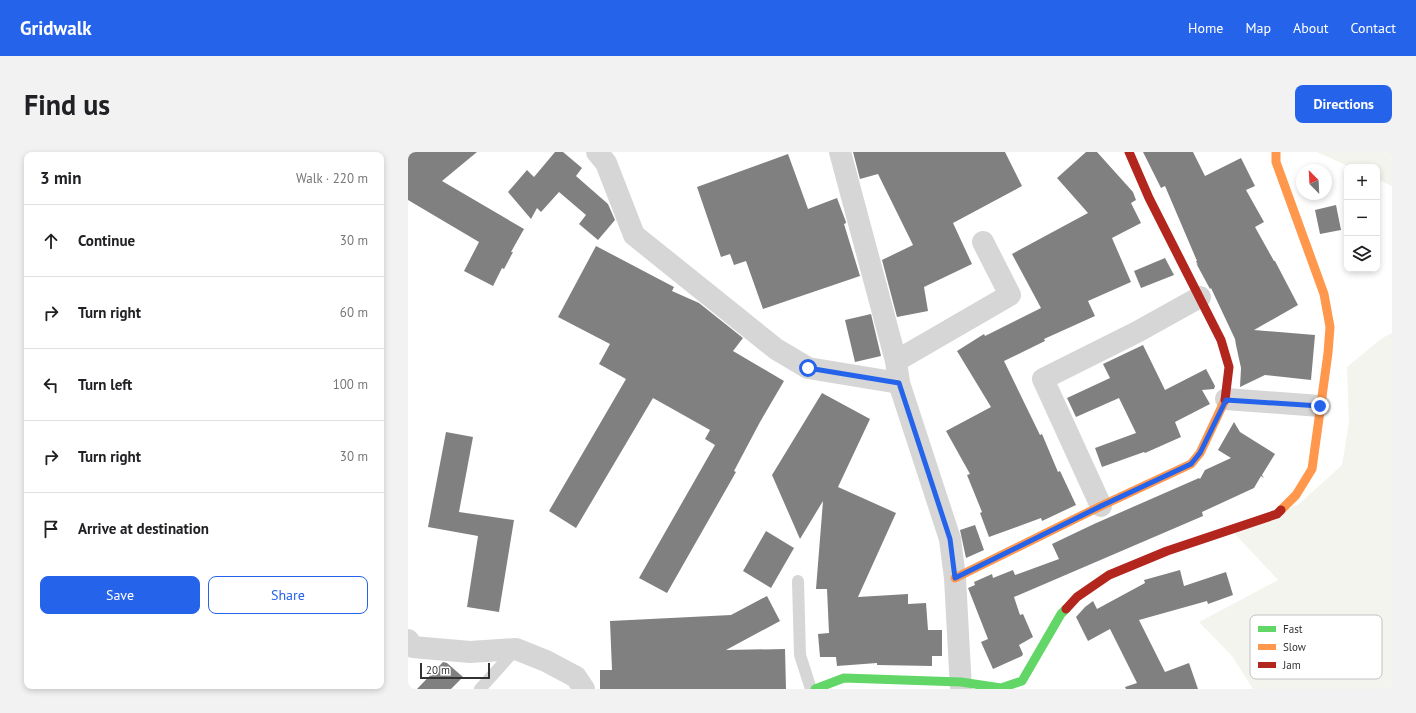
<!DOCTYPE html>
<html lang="en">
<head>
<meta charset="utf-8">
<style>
  :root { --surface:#fff; --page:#f2f2f2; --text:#202124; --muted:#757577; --line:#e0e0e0; --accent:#2563eb }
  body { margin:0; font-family:"PT Sans",sans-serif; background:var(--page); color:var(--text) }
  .controls { position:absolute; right:12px; top:12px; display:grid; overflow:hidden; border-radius:8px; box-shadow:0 2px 6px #0003 }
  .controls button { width:36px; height:36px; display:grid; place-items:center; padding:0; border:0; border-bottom:1px solid var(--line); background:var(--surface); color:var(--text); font:20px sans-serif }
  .compass { position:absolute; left:888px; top:12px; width:36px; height:36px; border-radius:50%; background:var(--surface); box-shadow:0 2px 6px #0003; rotate:336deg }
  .scale { position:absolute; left:12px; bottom:10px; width:70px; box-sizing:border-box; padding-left:4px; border:2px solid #323232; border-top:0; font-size:11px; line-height:14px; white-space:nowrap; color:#323232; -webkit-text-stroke:3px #fff; paint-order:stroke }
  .stop { position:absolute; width:12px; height:12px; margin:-9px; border:3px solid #2563eb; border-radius:50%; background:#fff }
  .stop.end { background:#2563eb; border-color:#fff; box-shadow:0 1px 4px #0008 }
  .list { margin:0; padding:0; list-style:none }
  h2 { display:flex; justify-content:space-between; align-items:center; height:52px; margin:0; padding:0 16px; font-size:17px }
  h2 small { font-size:13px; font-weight:400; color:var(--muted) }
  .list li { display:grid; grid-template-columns:26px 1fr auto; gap:12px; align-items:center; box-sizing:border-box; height:72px; padding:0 16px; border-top:1px solid var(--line) }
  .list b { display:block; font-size:15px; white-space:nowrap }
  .list em { font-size:13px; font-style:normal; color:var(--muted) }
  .actions { display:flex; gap:8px; padding:12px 16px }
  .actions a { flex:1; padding:9px 0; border:1px solid var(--accent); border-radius:8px; text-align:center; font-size:14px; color:var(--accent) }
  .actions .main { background:var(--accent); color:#fff }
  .icon { flex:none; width:22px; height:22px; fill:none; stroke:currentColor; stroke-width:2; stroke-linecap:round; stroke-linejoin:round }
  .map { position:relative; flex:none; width:984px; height:537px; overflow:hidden; border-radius:8px }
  header { display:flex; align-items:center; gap:24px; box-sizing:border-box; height:56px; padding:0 20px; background:var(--accent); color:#fff }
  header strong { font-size:19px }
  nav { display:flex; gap:22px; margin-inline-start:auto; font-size:14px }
  .intro { display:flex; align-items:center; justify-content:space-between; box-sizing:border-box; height:96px; padding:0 24px }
  h1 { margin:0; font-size:28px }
  .button { padding:10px 18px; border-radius:8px; background:var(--accent); color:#fff; font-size:14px; font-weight:700 }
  main { display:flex; gap:24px; padding:0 24px }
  aside { flex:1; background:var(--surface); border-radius:8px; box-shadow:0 2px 6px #0003 }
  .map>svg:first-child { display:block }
  .green { fill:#f2f4ed }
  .building { fill:#808080 }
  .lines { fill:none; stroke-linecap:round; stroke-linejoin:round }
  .lane { stroke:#d6d6d6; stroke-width:12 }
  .street { stroke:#d6d6d6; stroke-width:22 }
  .fast { stroke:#63d668; stroke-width:9 }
  .slow { stroke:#ff974d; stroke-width:9 }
  .jam { stroke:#b3261e; stroke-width:9 }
  .route { stroke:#2563eb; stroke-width:5 }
  .key { fill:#fff; stroke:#c2c2c2; stroke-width:1 }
  .key-label { font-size:11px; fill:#323232 }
</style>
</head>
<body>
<header>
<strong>Gridwalk</strong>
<nav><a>Home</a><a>Map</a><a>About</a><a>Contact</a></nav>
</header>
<div class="intro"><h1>Find us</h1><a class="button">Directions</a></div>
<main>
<aside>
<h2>3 min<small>Walk · 220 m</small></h2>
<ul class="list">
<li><svg class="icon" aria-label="ahead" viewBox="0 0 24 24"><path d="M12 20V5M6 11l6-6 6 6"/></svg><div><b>Continue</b></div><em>30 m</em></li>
<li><svg class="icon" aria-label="right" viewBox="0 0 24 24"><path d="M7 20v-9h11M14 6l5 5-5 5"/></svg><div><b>Turn right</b></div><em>60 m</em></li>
<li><svg class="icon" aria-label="left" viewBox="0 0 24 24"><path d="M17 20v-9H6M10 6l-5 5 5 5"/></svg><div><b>Turn left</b></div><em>100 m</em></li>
<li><svg class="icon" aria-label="right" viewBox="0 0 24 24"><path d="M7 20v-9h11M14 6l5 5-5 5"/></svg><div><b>Turn right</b></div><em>30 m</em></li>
<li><svg class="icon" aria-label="arrive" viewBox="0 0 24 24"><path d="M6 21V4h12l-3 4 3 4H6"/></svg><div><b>Arrive at destination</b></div></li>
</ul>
<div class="actions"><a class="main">Save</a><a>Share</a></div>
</aside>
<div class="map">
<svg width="984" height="537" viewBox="0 0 984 537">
  <rect width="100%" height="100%" fill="#fff"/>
  <g class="green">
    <path d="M909,0h75v34l-15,-7v-12h-27z"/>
    <path d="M984,181v356h-139l-21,-33 -33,-34 79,-42 -44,-47 65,-29 43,-39 7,-43 -2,-55 35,-29z"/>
  </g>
  <g class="building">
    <path d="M0,0h69l-35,29 82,48 -13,23h2l-9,17 -2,-1 -9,18 -29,-15 15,-29 -71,-42z"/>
    <path d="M147,0h8l19,16 -6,8 32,28 7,16 -17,20 -19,-16 7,-9 -27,-23 -18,20 -4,-4 -6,11 -23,-27 19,-22 7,7z"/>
    <path d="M445,0h152l17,34 -69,37 19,41 -48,23 4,24 -31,6 -15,-57 31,-15 -35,-71 -18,5z"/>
    <path d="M678,0h11l36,40 3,8 -5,3 10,20 -29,15 19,44 -43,19 7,15 -51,23 1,2 -41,20 36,74 2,-1 16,38 2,-1 16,34 -34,16 -1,-3 -52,19 -9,-24 2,-1 -15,-37 3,-1 -24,-43 45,-24 -34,-56 27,-17 1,2 56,-28 -29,-54 76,-41 -31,-35z"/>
    <path d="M735,0h50l12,24 36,-18 14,28 -9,4 18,32 -9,5 19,34h1l23,44 -44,25 61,5 -4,45 -46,-5 -25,12 1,-19 -5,-23 -1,-6 -24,-51 -1,1 -14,-26 2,2 -2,-4h1l-32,-75 -4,2z"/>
    <path d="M380,2l20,55 29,-11 9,24v1l-2,1 16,52 -97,33 -17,-48 -12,4 -4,-11 -9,3 -24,-70z"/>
    <path d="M928,53l5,25 -21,4 -5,-24z"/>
    <path d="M188,94l78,41 -2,4 27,12 44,35 -10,13 51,30 -24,41 -26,49 2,1 -69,121 -28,-15 76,-133 -10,-6 5,-9 -57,-32 -77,130 -27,-17 77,-132 -27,-15 11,-20 -52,-27z"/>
    <path d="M757,106l9,17 -33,13 -7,-17z"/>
    <path d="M463,162l10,42 -26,6 -10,-42z"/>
    <path d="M735,193l22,45 41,-21 9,17 -1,3 -12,1 8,14 -35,18 6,15 -36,16 -1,-1 -42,15 -7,-19 41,-15 -17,-35 -43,19 -9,-19 43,-20 -7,-14z"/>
    <path d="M414,241l48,26 -32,68 58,26 -38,84 50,-3v10l18,-1 2,27h14v26h-10v10l-55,-1v-2l-40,3 -1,-9h-16l-2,-23 11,-1 -2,-44h-11l7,-88 -23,38 -28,-64z"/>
    <path d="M826,270l6,10 35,22 -13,21 2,3 -3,-2 -7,12 -52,24 1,4 -189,81 6,18 3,-1 10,23 -14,8 4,9 -1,2 -29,13 -12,-27 7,-3 -20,-51 7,-3 -1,-3 18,-8 1,4 20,-8 2,5 44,-16 -7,-15 42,-20 105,-46 1,1 5,-9 26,-12 -13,-8z"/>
    <path d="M38,280l27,5 -14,75 55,8 -15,92 -32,-5 11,-71 -50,-9z"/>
    <path d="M567,373l9,25 -18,8 -6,-28z"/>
    <path d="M358,379l28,17 -23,40 -28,-17z"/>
    <path d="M772,418l4,16 42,-14 7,23 -25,9 -1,-3 -68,19 26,52 24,-9 9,26h-72l-1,-2 12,-4 -27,-54 -22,12 -12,-24 9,-10 8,-6 4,8 48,-26 -1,-3z"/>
    <path d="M359,444l13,25 -54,29 59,-1 1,40h-186v-19h12l-2,-49 121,-6z"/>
    <path d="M35,510l4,1 16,14 -12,12h-34z"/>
  </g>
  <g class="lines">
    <g class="lane">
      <path d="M390,429l2,74 11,34"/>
      <path d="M72,537l36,-40"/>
    </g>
    <g class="street">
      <path d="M189,0l9,11 28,72 142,114 32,19 91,15"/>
      <path d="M432,0l56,209 3,22 51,156 5,39 6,111"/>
      <path d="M488,209l114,-66 -27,-53"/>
      <path d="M818,247l94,7"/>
      <path d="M693,354l-58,-127 94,-47 63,-35"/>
      <path d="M0,488l5,7 57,5 46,-3 30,12 30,16 8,12"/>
    </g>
    <path class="fast" d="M407,537l29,-11 117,4 40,6 21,-7 39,-67 5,-5"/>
    <g class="slow">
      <path d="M868,0v10l48,132 6,33 -2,26 -16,116 -16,26 -15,15"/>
      <path d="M547,426l146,-72 90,-42 9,-11 25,-53"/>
    </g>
    <g class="jam">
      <path d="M721,0l20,46 72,142 8,27 -4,33"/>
      <path d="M658,457l11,-12 32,-22 58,-24 110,-37 4,-4"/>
    </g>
  </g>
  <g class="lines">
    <path class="route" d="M400,216l91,15 51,156 5,39 146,-72 90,-42 9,-11 26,-53 94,6"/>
  </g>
  <rect x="842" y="463" width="132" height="64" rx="6" class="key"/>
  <rect x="850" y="474" width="18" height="6" fill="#63d668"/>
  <rect x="850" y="492" width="18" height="6" fill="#ff974d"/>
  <rect x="850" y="510" width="18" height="6" fill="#b3261e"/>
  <g class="key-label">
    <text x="875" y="481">Fast</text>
    <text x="875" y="499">Slow</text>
    <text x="875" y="517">Jam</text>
  </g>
</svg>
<div class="controls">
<button>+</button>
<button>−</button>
<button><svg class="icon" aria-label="layers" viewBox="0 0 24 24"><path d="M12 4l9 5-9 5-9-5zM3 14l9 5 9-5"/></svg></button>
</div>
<svg class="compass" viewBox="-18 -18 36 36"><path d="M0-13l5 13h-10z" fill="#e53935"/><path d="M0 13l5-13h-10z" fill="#757577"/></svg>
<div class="scale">20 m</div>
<div class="stop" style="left:400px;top:216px"></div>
<div class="stop end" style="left:912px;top:254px"></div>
</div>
</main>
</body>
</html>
